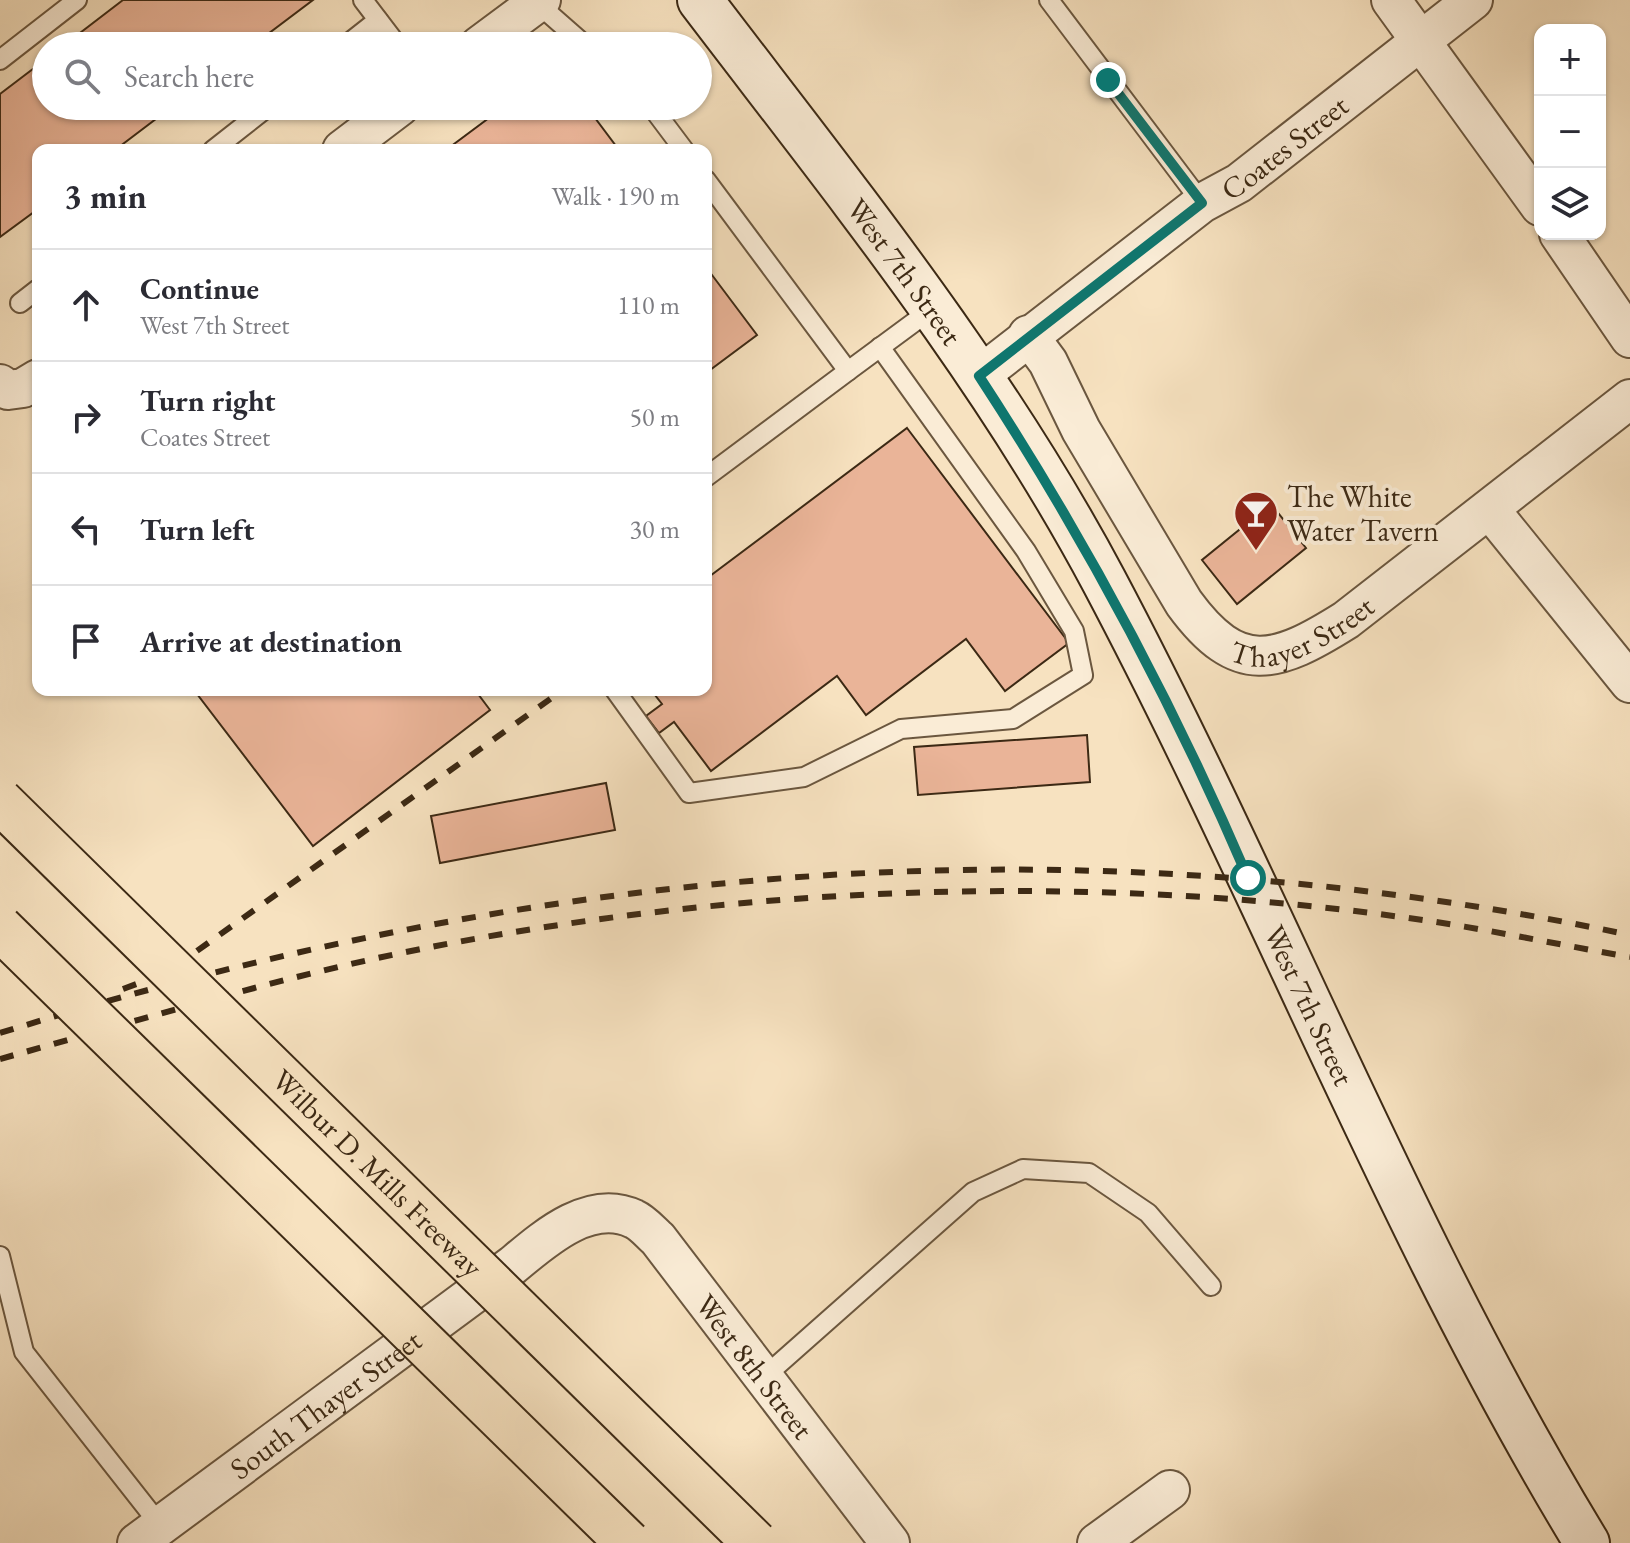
<!DOCTYPE html>
<html lang="en">
<head>
<meta charset="utf-8">
<style>
  :root { --surface:#fff; --page:#f2f2f3; --text:#2b2b33; --muted:#7c7c81; --line:#e1e1e2 }
  body { margin:0; font-family:"EB Garamond",serif; background:var(--page); color:var(--text) }
  .controls { position:absolute; right:24px; top:24px; display:grid; overflow:hidden; border-radius:16px; box-shadow:0 2px 6px #0004 }
  .controls button { width:72px; height:72px; display:grid; place-items:center; padding:0; border:0; border-bottom:2px solid var(--line); background:var(--surface); color:var(--text); font:40px sans-serif }
  .stop { position:absolute; width:24px; height:24px; margin:-18px; border:6px solid #0f766e; border-radius:50%; background:#fff }
  .stop.end { background:#0f766e; border-color:#fff; box-shadow:0 2px 8px #0008 }
  .list { margin:0; padding:0; list-style:none }
  h2 { display:flex; justify-content:space-between; align-items:center; height:104px; margin:0; padding:0 32px; font-size:34px }
  h2 small { font-size:26px; font-weight:400; color:var(--muted) }
  .list li { display:grid; grid-template-columns:52px 1fr auto; gap:24px; align-items:center; box-sizing:border-box; height:112px; padding:0 32px; border-top:2px solid var(--line) }
  .list b { display:block; font-size:30px; white-space:nowrap }
  .list p { margin:0; font-size:26px; white-space:nowrap; color:var(--muted) }
  .list em { font-size:26px; font-style:normal; color:var(--muted) }
  .icon { flex:none; width:44px; height:44px; fill:none; stroke:currentColor; stroke-width:2; stroke-linecap:round; stroke-linejoin:round }
  .map { position:relative; flex:none; width:1630px; height:1543px; overflow:hidden }
  .search { position:absolute; background:var(--surface); box-shadow:0 2px 6px #0004; left:32px; top:32px; width:680px; height:88px; display:flex; align-items:center; gap:20px; box-sizing:border-box; padding:0 28px; border-radius:44px; color:var(--muted); font-size:30px }
  .panel { position:absolute; background:var(--surface); box-shadow:0 2px 6px #0004; left:32px; top:144px; width:680px; height:552px; border-radius:16px }
  .map>svg:first-child { display:block }
  .building { fill:#eab498; stroke:#3c2914; stroke-width:2 }
  .lines { fill:none; stroke-linecap:round; stroke-linejoin:round }
  .lane-casing { stroke:#6b573f; stroke-width:22 }
  .street-casing { stroke:#6b573f; stroke-width:42 }
  .secondary-casing { stroke:#3c2914; stroke-width:48 }
  .lane { stroke:#faecd6; stroke-width:18 }
  .street { stroke:#faecd6; stroke-width:38 }
  .secondary { stroke:#faecd6; stroke-width:44 }
  .rail { stroke:#3c2914; stroke-width:6; stroke-dasharray:14 14; stroke-linecap:butt }
  .highway-bridge-casing { stroke:#3c2914; stroke-width:48; stroke-linecap:butt }
  .highway-bridge { stroke:#f7e2c0; stroke-width:44 }
  .route { stroke:#0f766e; stroke-width:10 }
  .labels { text-anchor:middle; dominant-baseline:central; stroke-width:8; stroke-linejoin:round; paint-order:stroke }
  .street-label { font-size:30px; fill:#3c2914; stroke:#faecd6 }
  .poi-label { font-size:30px; fill:#3c2914; stroke:#faecd6; text-anchor:start }
</style>
</head>
<body>
<div class="map">
<svg width="1630" height="1543" viewBox="0 0 1630 1543">
  <rect width="100%" height="100%" fill="#f7e2c0"/>
  <filter id="stains"><feTurbulence type="fractalNoise" baseFrequency=".0025" numOctaves="4"/><feColorMatrix values="0 0 0 0 .2 0 0 0 0 .09 0 0 0 0 .02 0 0 0 .5 -.17"/></filter>
  <radialGradient id="worn" r=".72"><stop offset=".6" stop-color="#630" stop-opacity="0"/><stop offset="1" stop-color="#630" stop-opacity=".3"/></radialGradient>
  <g class="building">
    <path d="M123,0h190l-61,46h-189z"/>
    <path d="M46,59v47h127l-58,44h-77v59l-38,28v-143z"/>
    <path d="M505,106h81l33,44h-173z"/>
    <path d="M706,267l51,68 -51,38z"/>
    <path d="M907,428l162,215 -64,48 -39,-52 -100,76 -29,-39 -126,95 -37,-49 -15,11 -13,-17 16,-12 -11,-14h55v-111z"/>
    <path d="M1271,504l35,44 -69,56 -35,-44z"/>
    <path d="M194,690h281l15,20 -177,136z"/>
    <path d="M1087,735l3,47 -172,13 -4,-48z"/>
    <path d="M606,783l9,47 -175,33 -9,-47z"/>
  </g>
  <g class="lines">
    <g class="lane-casing">
      <g id="lane">
        <path d="M363,0l35,46"/>
        <path d="M1049,0l153,203"/>
        <path d="M537,3l49,43"/>
        <path d="M345,46l33,-26"/>
        <path d="M0,60l77,-60"/>
        <path d="M651,106l33,44"/>
        <path d="M213,150l56,-44"/>
        <path d="M706,180l142,191 84,-62"/>
        <path d="M20,303l18,-14"/>
        <path d="M706,477l142,-106"/>
        <path d="M615,690l74,103 115,-16 97,-48 112,-10 70,-44 -9,-44 -48,-80 -146,-204"/>
        <path d="M0,1256l24,96 136,173"/>
        <path d="M764,1377l209,-185 50,-23 66,4 59,40 63,73"/>
      </g>
    </g>
    <g class="street-casing">
      <g id="street">
        <path d="M1391,0l149,206"/>
        <path d="M479,46l62,-46"/>
        <path d="M342,150l58,-44"/>
        <path d="M1559,234l71,104"/>
        <path id="s1" d="M1028,335l20,27 33,68 103,173c54,74 92,61 162,17l284,-221"/>
        <path id="s2" d="M979,376l223,-173 37,-20 234,-183"/>
        <path d="M0,384l8,6 15,-2 15,-9"/>
        <path d="M1491,511l139,172"/>
        <path id="s3" d="M137,1543l376,-278c31,-26 77,-67 121,-46 9,4 17,14 24,20l232,304"/>
        <path d="M1097,1543l73,-53"/>
      </g>
    </g>
    <g class="secondary-casing">
      <g id="secondary">
        <path id="s4" d="M700,0c143,188 293,372 404,581 168,317 296,655 483,962"/>
      </g>
    </g>
    <use href="#lane" class="lane"/>
    <use href="#street" class="street"/>
    <use href="#secondary" class="secondary"/>
    <g class="rail">
      <path d="M123,989l43,-16 394,-281"/>
      <path d="M0,1033c545,-169 1069,-216 1630,-98"/>
      <path d="M0,1059c141,-39 282,-83 426,-111 315,-62 657,-75 975,-31 77,10 153,27 229,40"/>
    </g>
    <g class="highway-bridge-casing">
      <g id="highway-bridge">
        <path id="s5" d="M0,801l755,742"/>
        <path d="M0,928l628,615"/>
      </g>
    </g>
    <use href="#highway-bridge" class="highway-bridge"/>
  </g>
  <g class="lines">
    <path class="route" d="M1108,80l94,123 -223,173c104,159 194,327 269,502"/>
  </g>
  <defs>
    <g id="bar-pin" transform="scale(2.3)"><path d="M0 17L-7.5 6A9.5 9.5 0 1 1 7.5 6Z" fill="#8f2418" stroke="#faecd6"/><path d="M-6-5H6L.8 .8V4.5H3.5V6h-7V4.5H-.8V.8Z" fill="#fff"/></g>
  </defs>
  <g fill-rule="evenodd">
    <use href="#bar-pin" x="1256" y="513"/>
  </g>
  <g class="labels">
    <g class="street-label">
      <text stroke="none"><textPath href="#s2" startOffset="382">Coates Street</textPath></text>
      <text stroke="none"><textPath href="#s4" startOffset="340">West 7th Street</textPath></text>
      <text stroke="none"><textPath href="#s1" startOffset="454">Thayer Street</textPath></text>
      <text stroke="none"><textPath href="#s4" startOffset="1180">West 7th Street</textPath></text>
      <text stroke="none"><textPath href="#s5" startOffset="530">Wilbur D. Mills Freeway</textPath></text>
      <text stroke="none"><textPath href="#s3" startOffset="796">West 8th Street</textPath></text>
      <text stroke="none"><textPath href="#s3" startOffset="234">South Thayer Street</textPath></text>
    </g>
    <g class="poi-label">
      <text x="1287" y="496">The White<tspan x="1287" dy="34">Water Tavern</tspan></text>
    </g>
  </g>
  <rect width="100%" height="100%" filter="url(#stains)"/>
  <rect width="100%" height="100%" fill="url(#worn)"/>
</svg>
<div class="controls">
<button>+</button>
<button>−</button>
<button><svg class="icon" aria-label="layers" viewBox="0 0 24 24"><path d="M12 4l9 5-9 5-9-5zM3 14l9 5 9-5"/></svg></button>
</div>
<div class="stop" style="left:1248px;top:878px"></div>
<div class="stop end" style="left:1108px;top:80px"></div>
<div class="search"><svg class="icon" aria-label="search" viewBox="0 0 24 24"><circle cx="10" cy="10" r="6"/><path d="M15 15l6 6"/></svg>Search here</div>
<section class="panel">
<h2>3 min<small>Walk · 190 m</small></h2>
<ul class="list">
<li><svg class="icon" aria-label="ahead" viewBox="0 0 24 24"><path d="M12 20V5M6 11l6-6 6 6"/></svg><div><b>Continue</b><p>West 7th Street</p></div><em>110 m</em></li>
<li><svg class="icon" aria-label="right" viewBox="0 0 24 24"><path d="M7 20v-9h11M14 6l5 5-5 5"/></svg><div><b>Turn right</b><p>Coates Street</p></div><em>50 m</em></li>
<li><svg class="icon" aria-label="left" viewBox="0 0 24 24"><path d="M17 20v-9H6M10 6l-5 5 5 5"/></svg><div><b>Turn left</b></div><em>30 m</em></li>
<li><svg class="icon" aria-label="arrive" viewBox="0 0 24 24"><path d="M6 21V4h12l-3 4 3 4H6"/></svg><div><b>Arrive at destination</b></div></li>
</ul>
</section>
</div>
</body>
</html>
